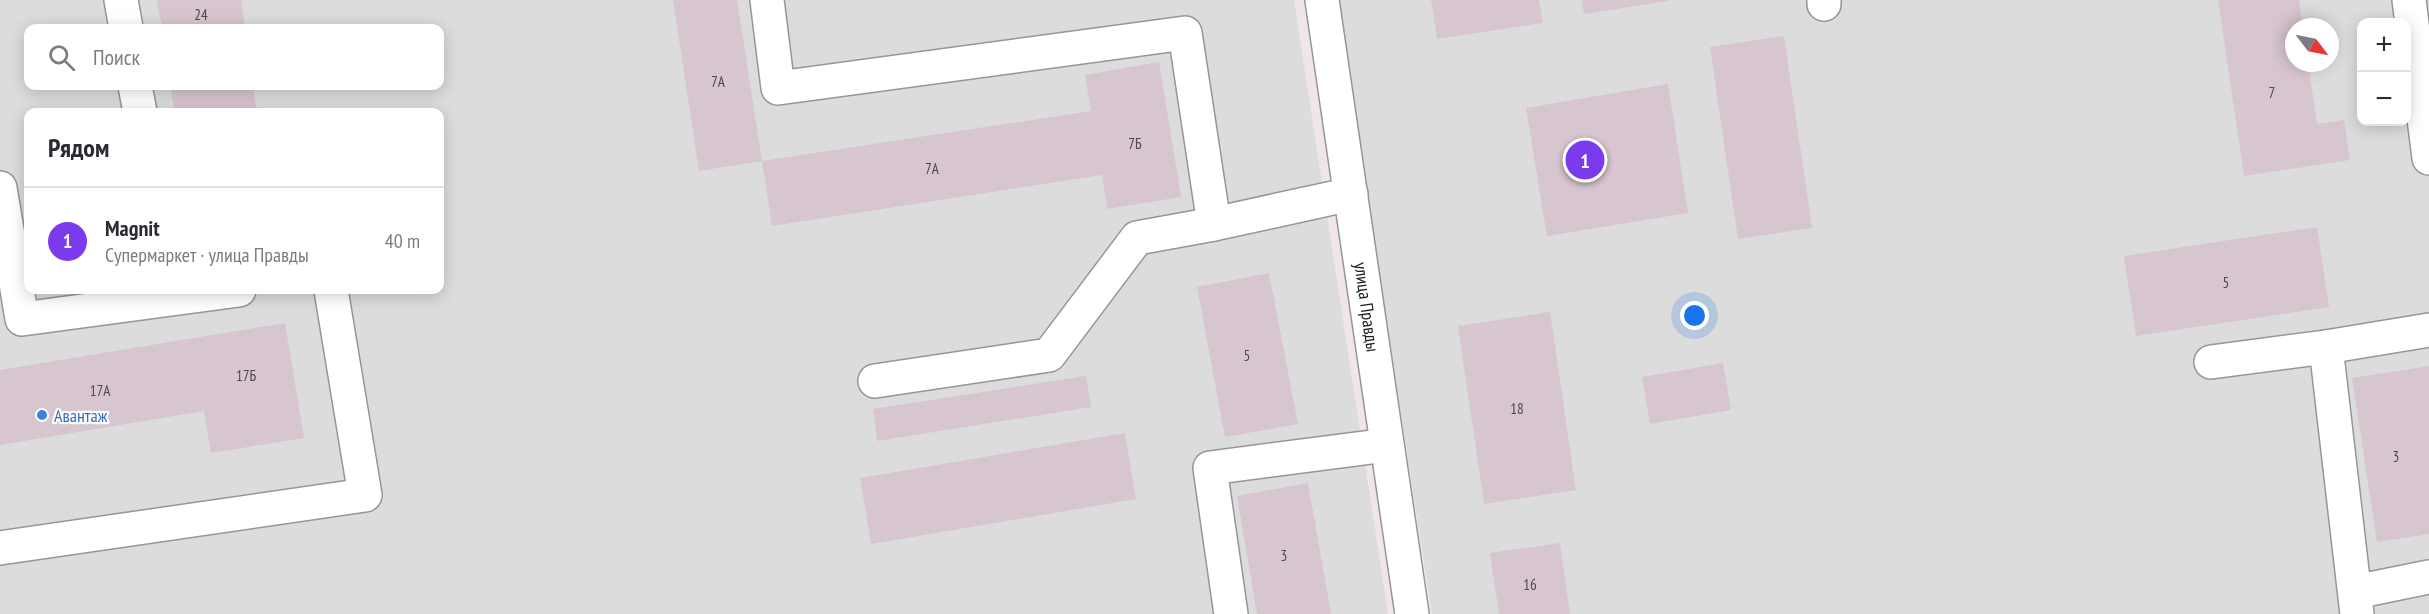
<!DOCTYPE html>
<html lang="ru">
<head>
<meta charset="utf-8">
<style>
  :root { --surface:#fff; --page:#f7f7f7; --text:#2b2b33; --muted:#7c7c81; --line:#e1e1e2; --accent:#7c3aed }
  body { margin:0; font-family:"PT Sans Narrow",sans-serif; background:var(--page); color:var(--text) }
  .controls { position:absolute; right:18px; top:18px; display:grid; overflow:hidden; border-radius:12px; box-shadow:0 3px 15px #0003 }
  .controls button { width:54px; height:54px; display:grid; place-items:center; padding:0; border:0; border-bottom:2px solid var(--line); background:var(--surface); color:var(--text); font:30px sans-serif }
  .compass { position:absolute; left:2285px; top:18px; width:54px; height:54px; border-radius:50%; background:var(--surface); box-shadow:0 3px 15px #0003; rotate:122deg }
  .you { position:absolute; left:1695px; top:316px; width:21px; height:21px; margin:-15px; border:4px solid #fff; border-radius:50%; background:#1a73e8; box-shadow:0 0 0 9px #1a73e833 }
  .badge { display:grid; place-items:center; width:39px; height:39px; border-radius:50%; background:var(--accent); color:#fff; font-size:20px; font-weight:700 }
  .pin { position:absolute; translate:-50% -50%; border:3px solid #fff; box-shadow:0 2px 6px #0006 }
  .list { margin:0; padding:0; list-style:none }
  h2 { display:flex; justify-content:space-between; align-items:center; height:78px; margin:0; padding:0 24px; font-size:26px }
  h2 small { font-size:20px; font-weight:400; color:var(--muted) }
  .list li { display:grid; grid-template-columns:39px 1fr auto; gap:18px; align-items:center; box-sizing:border-box; height:108px; padding:0 24px; border-top:2px solid var(--line) }
  .list b { display:block; font-size:22px; white-space:nowrap }
  .list p { margin:0; font-size:20px; white-space:nowrap; color:var(--muted) }
  .list em { font-size:20px; font-style:normal; color:var(--muted) }
  .icon { flex:none; width:33px; height:33px; fill:none; stroke:currentColor; stroke-width:2; stroke-linecap:round; stroke-linejoin:round }
  .map { position:relative; flex:none; width:2429px; height:614px; overflow:hidden }
  .search { position:absolute; background:var(--surface); box-shadow:0 3px 15px #0003; left:24px; top:24px; width:420px; height:66px; display:flex; align-items:center; gap:15px; box-sizing:border-box; padding:0 21px; border-radius:12px; color:var(--muted); font-size:22px }
  .panel { position:absolute; background:var(--surface); box-shadow:0 3px 15px #0003; left:24px; top:108px; width:420px; height:186px; border-radius:12px }
  .map>svg:first-child { display:block }
  .residential { fill:#dddcdd; fill-rule:evenodd }
  .building { fill:#d7c5cf }
  .lines { fill:none; stroke-linecap:round; stroke-linejoin:round }
  .minor-casing { stroke:#969696; stroke-width:36 }
  .minor { stroke:#fff; stroke-width:33 }
  .shop-dot { fill:#3f7fe0; stroke:#fff; stroke-width:2 }
  .labels { text-anchor:middle; dominant-baseline:central; stroke-width:4.5; stroke-linejoin:round; paint-order:stroke }
  .number-label { font-size:15px; fill:#4d484b }
  .street-label { font-size:18px; fill:#1f1f1f; stroke:#fff }
  .shop-label { font-size:18px; fill:#366cbe; stroke:#fff; text-anchor:start }
</style>
</head>
<body>
<div class="map">
<svg width="2429" height="614" viewBox="0 0 2429 614">
  <rect width="100%" height="100%" fill="#f0e5e9"/>
  <g class="residential">
    <path d="M0,0h1294l94,614h-1388zM28,28h412v58h-412zM28,112h412v178h-412z"/>
    <path d="M1337,0h1092v614h-997zM2362,22h44v100h-44zM2294,27h36v36h-36z"/>
  </g>
  <g class="building">
    <path d="M157,0h84l4,28h-83z"/>
    <path d="M673,0h64l25,161 329,-50 -6,-36 74,-13 22,135 -74,12 -5,-34 -330,51 -10,-65 -63,10z"/>
    <path d="M1431,0h108l4,23 -106,16z"/>
    <path d="M1582,0h86v1l-84,13z"/>
    <path d="M2218,0h81l4,27h-9v36h14l9,61 27,-4 6,40 -106,16z"/>
    <path d="M1784,36l28,192 -74,11 -28,-192z"/>
    <path d="M1668,84l20,129 -141,23 -21,-128z"/>
    <path d="M170,86h83l4,26h-82z"/>
    <path d="M2317,227l12,80 -193,29 -12,-80z"/>
    <path d="M1269,273l29,151 -73,13 -28,-150z"/>
    <path d="M1550,312l26,178 -92,14 -26,-178z"/>
    <path d="M285,323l19,115 -93,15 -7,-42 -204,34v-75z"/>
    <path d="M1723,363l8,47 -81,14 -8,-47z"/>
    <path d="M2429,366v168l-52,8 -25,-164z"/>
    <path d="M1086,376l5,31 -214,34 -4,-32z"/>
    <path d="M1125,433l11,66 -265,45 -11,-66z"/>
    <path d="M1308,483l23,131h-74l-20,-118z"/>
    <path d="M1560,543l10,71h-71l-9,-61z"/>
  </g>
  <g class="lines">
    <g class="minor-casing">
      <g id="minor">
        <path d="M121,0l5,28"/>
        <path d="M767,0l11,88 407,-55 29,191 137,-30"/>
        <path d="M1322,0l90,614"/>
        <path d="M1824,0v4"/>
        <path d="M2409,0l20,158"/>
        <path d="M135,86l5,26"/>
        <path d="M0,188l22,131 217,-29"/>
        <path d="M2326,347l31,267"/>
        <path d="M2211,362l115,-15 103,-17"/>
        <path d="M875,381l174,-26 88,-117 77,-14"/>
        <path d="M0,548l365,-53 -34,-205"/>
        <path d="M2355,592l74,-15"/>
        <path d="M1231,614l-21,-146 177,-23"/>
      </g>
    </g>
    <use href="#minor" class="minor"/>
  </g>
  <circle class="shop-dot" cx="42" cy="415" r="6"/>
  <g class="labels">
    <g class="number-label">
      <text x="201" y="14">24</text>
      <text x="718" y="81">7А</text>
      <text x="2272" y="92">7</text>
      <text x="1135" y="143">7Б</text>
      <text x="932" y="168">7А</text>
      <text x="2226" y="282">5</text>
      <text x="1247" y="355">5</text>
      <text x="246" y="375">17Б</text>
      <text x="100" y="390">17А</text>
      <text x="1517" y="408">18</text>
      <text x="2396" y="456">3</text>
      <text x="1284" y="555">3</text>
      <text x="1530" y="584">16</text>
    </g>
    <g class="street-label">
      <text transform="translate(1367 307) rotate(82)">улица Правды</text>
    </g>
    <g class="shop-label">
      <text x="54" y="415">Авантаж</text>
    </g>
  </g>
</svg>
<div class="controls">
<button>+</button>
<button>−</button>
</div>
<svg class="compass" viewBox="-18 -18 36 36"><path d="M0-13l5 13h-10z" fill="#e53935"/><path d="M0 13l5-13h-10z" fill="#7c7c81"/></svg>
<div class="you"></div>
<div class="pin badge" style="left:1585px;top:160px">1</div>
<div class="search"><svg class="icon" aria-label="search" viewBox="0 0 24 24"><circle cx="10" cy="10" r="6"/><path d="M15 15l6 6"/></svg>Поиск</div>
<section class="panel">
<h2>Рядом<small></small></h2>
<ul class="list">
<li><span class="badge">1</span><div><b>Magnit</b><p>Супермаркет · улица Правды</p></div><em>40 m</em></li>
</ul>
</section>
</div>
</body>
</html>
